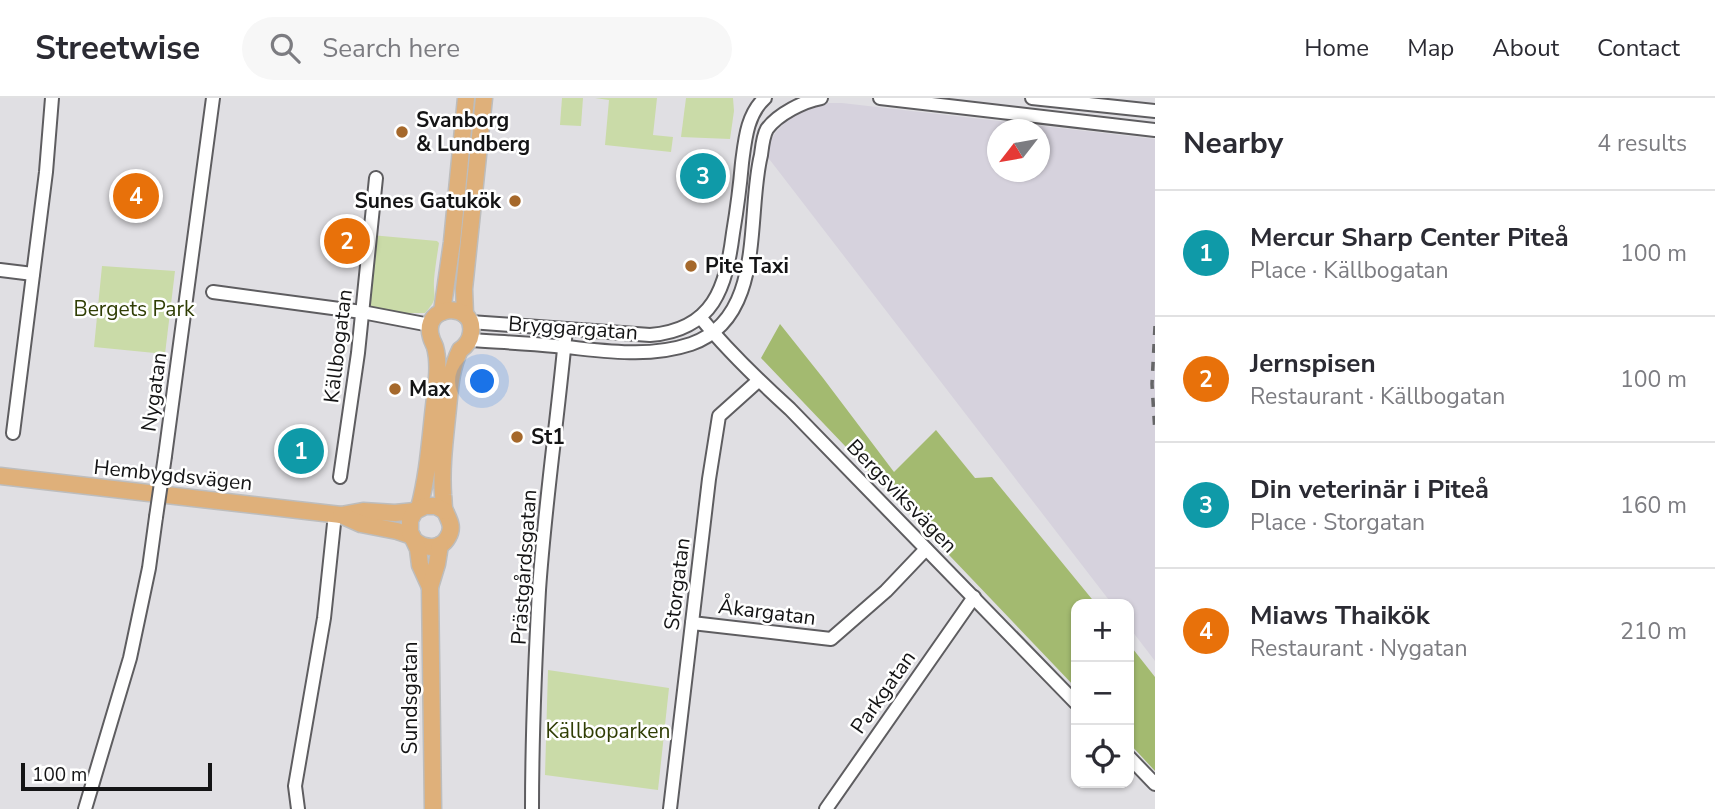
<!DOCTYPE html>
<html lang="en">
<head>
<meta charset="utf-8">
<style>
  :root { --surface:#fff; --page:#f7f7f7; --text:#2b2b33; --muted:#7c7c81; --line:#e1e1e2; --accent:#ea580c }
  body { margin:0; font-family:"Nunito Sans",sans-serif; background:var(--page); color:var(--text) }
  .controls { position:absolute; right:21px; bottom:21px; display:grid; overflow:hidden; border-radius:14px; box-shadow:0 2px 5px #0004 }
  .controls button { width:63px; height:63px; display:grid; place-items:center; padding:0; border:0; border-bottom:2px solid var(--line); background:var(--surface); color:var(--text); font:35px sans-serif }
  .compass { position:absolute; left:987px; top:21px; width:63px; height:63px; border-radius:50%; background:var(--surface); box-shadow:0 2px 5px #0004; rotate:239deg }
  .scale { position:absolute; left:21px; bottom:18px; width:191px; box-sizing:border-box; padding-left:7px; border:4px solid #141415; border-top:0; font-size:19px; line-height:24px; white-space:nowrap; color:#141415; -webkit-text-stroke:5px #fff; paint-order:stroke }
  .you { position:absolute; left:483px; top:284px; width:24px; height:24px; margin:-18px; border:5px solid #fff; border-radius:50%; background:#1a73e8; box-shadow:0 0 0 10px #1a73e833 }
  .badge { display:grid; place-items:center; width:46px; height:46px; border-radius:50%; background:var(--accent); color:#fff; font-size:23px; font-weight:700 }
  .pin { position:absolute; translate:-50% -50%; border:4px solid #fff; box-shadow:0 2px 7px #0006 }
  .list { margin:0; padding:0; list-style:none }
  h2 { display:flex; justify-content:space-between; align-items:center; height:91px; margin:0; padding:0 28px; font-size:30px }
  h2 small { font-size:23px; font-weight:400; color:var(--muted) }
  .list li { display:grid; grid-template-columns:46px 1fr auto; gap:21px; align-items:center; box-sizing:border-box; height:126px; padding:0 28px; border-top:2px solid var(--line) }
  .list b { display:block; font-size:26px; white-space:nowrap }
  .list p { margin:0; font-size:23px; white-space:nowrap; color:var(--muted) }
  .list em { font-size:23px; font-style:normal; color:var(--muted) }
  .icon { flex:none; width:38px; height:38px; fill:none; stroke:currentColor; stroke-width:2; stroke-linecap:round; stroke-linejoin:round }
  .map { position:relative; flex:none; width:1155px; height:711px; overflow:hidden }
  header { display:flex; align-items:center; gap:42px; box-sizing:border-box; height:98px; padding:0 35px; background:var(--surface); border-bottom:2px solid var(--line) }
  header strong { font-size:33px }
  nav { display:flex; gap:38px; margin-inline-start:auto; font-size:24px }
  .search { width:490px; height:63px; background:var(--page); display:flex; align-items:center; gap:18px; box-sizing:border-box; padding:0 24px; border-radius:38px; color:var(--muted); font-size:26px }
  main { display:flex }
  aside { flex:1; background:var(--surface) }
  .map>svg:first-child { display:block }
  .built { fill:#d6d2dd; fill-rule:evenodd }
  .green { fill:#cadba8 }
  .forest { fill:#a3ba70 }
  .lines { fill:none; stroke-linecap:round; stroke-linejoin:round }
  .minor-casing { stroke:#5e5d60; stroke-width:16 }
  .major-casing { stroke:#bdbdbd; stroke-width:19 }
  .minor { stroke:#fff; stroke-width:12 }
  .major { stroke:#dfb07a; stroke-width:16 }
  .rail { stroke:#666668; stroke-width:3.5; stroke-dasharray:9 9; stroke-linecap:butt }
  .minor-bridge-casing { stroke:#5e5d60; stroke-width:16; stroke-linecap:butt }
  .minor-bridge { stroke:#fff; stroke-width:12 }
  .poi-dot { fill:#a5682b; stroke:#fff; stroke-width:2.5 }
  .labels { text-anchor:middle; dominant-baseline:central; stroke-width:5; stroke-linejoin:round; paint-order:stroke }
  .poi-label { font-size:21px; font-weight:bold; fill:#141415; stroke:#fff; text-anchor:start }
  .park-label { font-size:21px; fill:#303e05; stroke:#fff }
  .street-label { font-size:21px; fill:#141415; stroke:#fff }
</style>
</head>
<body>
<header>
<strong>Streetwise</strong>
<div class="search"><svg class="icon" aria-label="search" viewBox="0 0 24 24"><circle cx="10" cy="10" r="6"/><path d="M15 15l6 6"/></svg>Search here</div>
<nav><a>Home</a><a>Map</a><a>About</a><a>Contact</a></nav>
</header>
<main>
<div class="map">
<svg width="1155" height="711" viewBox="0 0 1155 711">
  <rect width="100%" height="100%" fill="#e0dfe3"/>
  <path class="built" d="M816,5h26l313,36v522l-26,-34v-23h-17l-349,-453 13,-19 15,-16zM998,32h42v42h-42z"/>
  <g class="green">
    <path d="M562,0h21l-2,28 -21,-1z"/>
    <path d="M657,0l-4,37 20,2 -2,15 -66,-7 4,-45 -14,-2z"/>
    <path d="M686,0h47l1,13 -4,28 -49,-2z"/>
    <path d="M371,137l66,6 2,2c-2,13 -4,25 -5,37 -1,17 5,18 -9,33h-35l-23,-6z"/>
    <path d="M102,168l73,5 -10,83 -71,-7z"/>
    <path d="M548,572l121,18 -11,102 -113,-15z"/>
  </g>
  <g class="forest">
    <path d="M780,226l43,54 71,94 42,-42 39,48 17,-1 104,127h-20v84l-315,-330z"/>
    <path d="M1129,546l26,33v94l-26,-28z"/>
  </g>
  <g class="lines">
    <g class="minor-casing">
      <g id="minor">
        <path d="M880,0l275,32"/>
        <path d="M1032,0l123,13"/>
        <path d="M0,172l33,4"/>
        <path d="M213,194l149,20 68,13"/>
        <path d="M700,219c27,33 58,63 90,92l286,294"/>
        <path d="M470,224l180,13c64,-5 76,-48 83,-102 4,-24 7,-47 9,-70 3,-23 5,-49 23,-65"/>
        <path d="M470,242c28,2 56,3 85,6 46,4 91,13 136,-2 75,-26 55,-129 70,-189 1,-8 2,-19 6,-26 11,-15 37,-28 54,-31"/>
        <path d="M13,335l33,-261 6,-74"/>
        <path d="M165,358l48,-358"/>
        <path d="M340,379l18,-124 18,-175"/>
        <path d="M692,525l139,16 55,-48 40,-42"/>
        <path d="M1129,659l26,27"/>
        <path d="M85,711l45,-151 19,-90 7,-51"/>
        <path d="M298,711l-3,-23 29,-168 11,-104"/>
        <path d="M532,711c0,-73 3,-146 7,-219 6,-87 19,-174 27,-261"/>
        <path d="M670,711l39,-330 10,-63 39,-35"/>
        <path d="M826,711l148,-212"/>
      </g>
    </g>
    <g class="major-casing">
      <g id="major">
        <path d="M442,214l10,-70 14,-144"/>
        <path d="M465,217l-1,-26 20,-191"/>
        <path d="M0,378l341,39 22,-4 32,2 20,-2"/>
        <path d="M341,417l20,9 36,7 15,5"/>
        <path d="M415,443c10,8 26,9 33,-4 6,-10 1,-17 -3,-26 -2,-4 -1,-11 -2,-16 -2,-29 2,-57 5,-87 2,-20 3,-40 12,-58 6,-4 10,-9 11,-17 5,-33 -50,-29 -40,4 1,4 3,7 4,10 5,18 1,41 -1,59 -4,35 -6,68 -15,102"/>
        <path d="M430,489l-10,-22 -2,-16 -8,-17v-12l5,-9 10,-5h11l9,5"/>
        <path d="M433,711l-3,-222 7,-23 3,-19"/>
      </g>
    </g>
    <use href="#minor" class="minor"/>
    <use href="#major" class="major"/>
    <path class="rail" d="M1155,228l-3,58 3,49"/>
    <g class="minor-bridge-casing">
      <path id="minor-bridge" d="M156,419l9,-61"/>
    </g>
    <use href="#minor-bridge" class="minor-bridge"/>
  </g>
  <g class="poi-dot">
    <circle cx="402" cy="34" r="7"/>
    <circle cx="515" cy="103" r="7"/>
    <circle cx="691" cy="168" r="7"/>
    <circle cx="395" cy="291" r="7"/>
    <circle cx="517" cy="339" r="7"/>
  </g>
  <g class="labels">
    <g class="poi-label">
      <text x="416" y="22">Svanborg<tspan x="416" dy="24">&amp; Lundberg</tspan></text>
      <text x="501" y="103" text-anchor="end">Sunes Gatukök</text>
      <text x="705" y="168">Pite Taxi</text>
      <text x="409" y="291">Max</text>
      <text x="531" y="339">St1</text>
    </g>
    <g class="park-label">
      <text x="134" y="211">Bergets Park</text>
      <text x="608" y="633">Källboparken</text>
    </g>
    <g class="street-label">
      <text transform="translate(573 230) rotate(4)">Bryggargatan</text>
      <text transform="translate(338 248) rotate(-83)">Källbogatan</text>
      <text transform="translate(154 294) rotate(-82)">Nygatan</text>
      <text transform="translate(173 377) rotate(6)">Hembygdsvägen</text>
      <text transform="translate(902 398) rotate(46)">Bergsviksvägen</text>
      <text transform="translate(524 469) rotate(-86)">Prästgårdsgatan</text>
      <text transform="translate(677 486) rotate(-83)">Storgatan</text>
      <text transform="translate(767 514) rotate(7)">Åkargatan</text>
      <text transform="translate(883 594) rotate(-55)">Parkgatan</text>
      <text transform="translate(410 600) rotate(-90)">Sundsgatan</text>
    </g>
  </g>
</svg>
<div class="controls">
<button>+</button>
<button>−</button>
<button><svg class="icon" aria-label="locate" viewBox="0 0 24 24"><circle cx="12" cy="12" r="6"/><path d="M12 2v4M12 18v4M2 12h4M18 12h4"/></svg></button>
</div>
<svg class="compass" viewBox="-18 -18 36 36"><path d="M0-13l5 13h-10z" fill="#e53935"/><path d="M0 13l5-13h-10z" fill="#7c7c81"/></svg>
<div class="scale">100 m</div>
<div class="you"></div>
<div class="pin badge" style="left:301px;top:353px;background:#0f9aa8">1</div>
<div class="pin badge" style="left:347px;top:143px;background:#e8710a">2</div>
<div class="pin badge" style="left:703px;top:78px;background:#0f9aa8">3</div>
<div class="pin badge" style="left:136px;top:98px;background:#e8710a">4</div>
</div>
<aside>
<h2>Nearby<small>4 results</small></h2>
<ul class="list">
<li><span class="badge" style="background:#0f9aa8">1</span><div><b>Mercur Sharp Center Piteå</b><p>Place · Källbogatan</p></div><em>100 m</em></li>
<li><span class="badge" style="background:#e8710a">2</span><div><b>Jernspisen</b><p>Restaurant · Källbogatan</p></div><em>100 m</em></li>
<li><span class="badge" style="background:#0f9aa8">3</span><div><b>Din veterinär i Piteå</b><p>Place · Storgatan</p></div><em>160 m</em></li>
<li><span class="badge" style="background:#e8710a">4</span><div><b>Miaws Thaikök</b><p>Restaurant · Nygatan</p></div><em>210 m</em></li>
</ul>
</aside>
</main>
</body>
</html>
